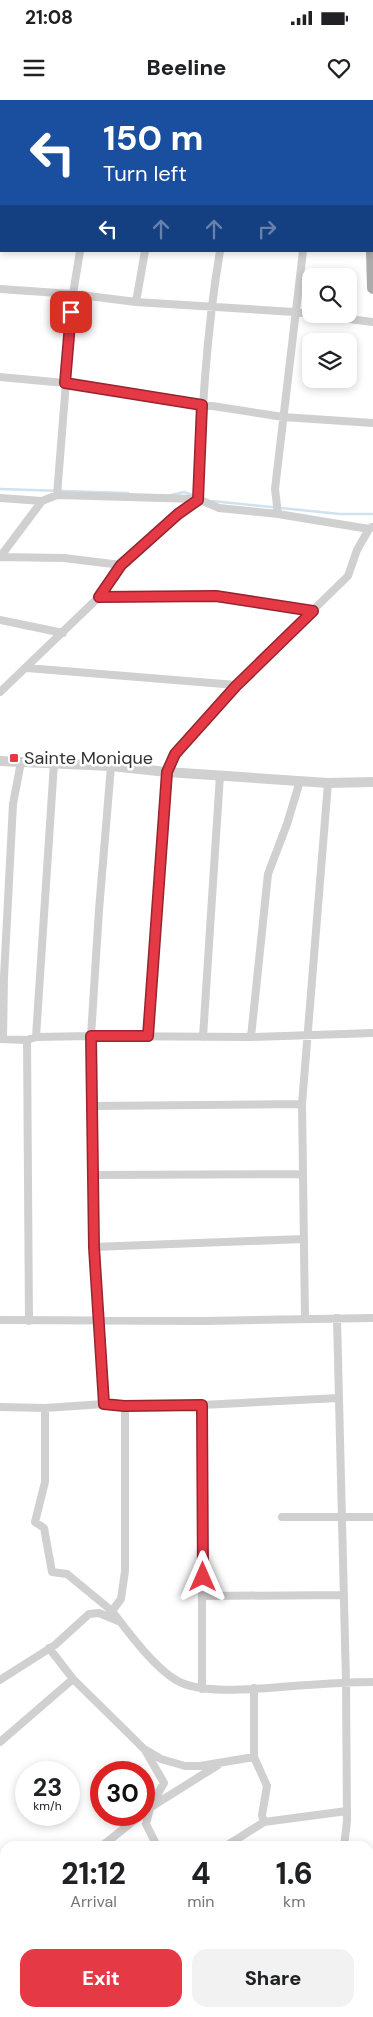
<!DOCTYPE html>
<html lang="en">
<head>
<meta charset="utf-8">
<style>
  body { margin:0; font-family:"DM Sans",sans-serif; background:#f2f2f2; color:#202124; height:100vh; display:flex; flex-direction:column; font-size:19px; white-space:nowrap }
  * { box-sizing:border-box; margin:0 }
  p { font-size:16px; color:#757577 }
  .icon { flex:none; width:28px; height:28px; fill:none; stroke:currentColor; stroke-width:2; stroke-linecap:round; stroke-linejoin:round }
  .map { position:relative; flex:1; overflow:hidden }
  .panel { position:absolute; left:0px; top:1741px; width:374px; height:176px; display:flex; flex-direction:column; background:#fff; border-radius:15px 15px 0 0; box-shadow:0 2px 8px #0003 }
  .panel>* { flex:none }
  .top-card { position:absolute; left:0px; top:0px; width:374px; height:152px; box-shadow:0 2px 8px #0003; background:#1a4fa0; color:#fff; overflow:hidden }
  .buttons { position:absolute; left:302px; top:168px; display:grid; gap:10px }
  .buttons a { display:grid; place-items:center; width:55px; height:55px; border-radius:10px; background:#fff; box-shadow:0 2px 8px #0003; font-size:25px }
  .speed { position:absolute; left:15px; top:1661px; display:flex; gap:10px; font-size:25px; font-weight:700; text-align:center }
  .speed>* { display:grid; place-content:center; width:65px; height:65px; border-radius:50%; background:#fff; box-shadow:0 2px 8px #0003; line-height:1 }
  .speed small { font-size:12px; font-weight:400 }
  .speed .limit { border:8px solid #d22; background:#fff; color:#111 }
  .pin { position:absolute; display:grid; place-items:center; width:42px; height:42px; color:#fff; margin:-21px; border-radius:10px; box-shadow:0 2px 8px #0006 }
  .me { position:absolute; width:55px; margin:-28px; rotate:0deg; stroke-linejoin:round; filter:drop-shadow(0 0 4px #0008) }
  .turn { display:flex; align-items:center; gap:18px; height:105px; padding:0 20px; font-size:22px }
  .turn .icon { width:65px; height:65px; stroke-width:2.5 }
  .turn b { display:block; font-size:35px; line-height:42px }
  .lanes { display:flex; align-items:center; height:48px; padding:0 20px; background:#0003; justify-content:center; gap:25px; direction:ltr }
  .lanes .off { opacity:.35 }
  .eta { display:flex; justify-content:space-evenly; align-items:center; height:85px; text-align:center }
  .eta b { font-size:30px; font-weight:800; line-height:35px }
  .action { display:flex; gap:10px; margin-top:auto; padding:10px 20px }
  .action a { flex:1; height:58px; border-radius:15px; background:#e63946; color:#fff; font-size:20px; font-weight:800; line-height:58px; text-align:center }
  .action a+a { background:#f2f2f2; color:#202124 }
  .status { display:flex; justify-content:space-between; align-items:center; height:35px; padding:0 25px; background:#fff; direction:ltr }
  .status svg { height:14px; fill:currentColor }
  header { display:flex; justify-content:space-between; align-items:center; height:65px; padding:0 20px; background:#fff; font-size:22px; font-weight:800 }
  .map>svg:first-child { display:block }
  .lines { fill:none; stroke-linecap:round; stroke-linejoin:round }
  .stream { stroke:#cfe2ee; stroke-width:2.5 }
  .minor { stroke:#d0d0d0; stroke-width:8 }
  .tertiary { stroke:#d0d0d0; stroke-width:10 }
  .primary { stroke:#ababab; stroke-width:12 }
  .route-casing { stroke:#96252e; stroke-width:12 }
  .route { stroke:#e63946; stroke-width:9 }
  .poi-dot { fill:#e63946; stroke:#fff; stroke-width:2 }
  .labels { text-anchor:middle; dominant-baseline:central; stroke-width:5; stroke-linejoin:round; paint-order:stroke }
  .poi-label { font-size:18px; fill:#333; stroke:#fff; text-anchor:start }
</style>
</head>
<body>
<div class="status"><b>21:08</b><svg viewBox="0 0 49 12"><path d="M0 12V9h3v3zM5 12V6h3v6zM10 12V3h3v9zM15 12V0h3v12zM26 1h20v11H26zM47 4h2v5h-2z"/></svg></div>
<header><svg class="icon" aria-label="menu" viewBox="0 0 24 24"><path d="M4 6h16M4 12h16M4 18h16"/></svg>Beeline<svg class="icon" aria-label="heart" viewBox="0 0 24 24"><path d="M12 20l-8-8c-3-5 5-10 8-4 3-6 11-1 8 4z"/></svg></header>
<div class="map">
<svg width="373" height="1917" viewBox="0 0 373 1917">
  <rect width="100%" height="100%" fill="#fff"/>
  <g class="lines">
    <path class="stream" d="M2 0V1
      M0 9 1 5
      M0 389 128 393
      M171 395 184 392 195 396
      M212 401 340 414H372"/>
    <path class="minor" d="M91 0V1
      M122 1V0
      M256 1 261 0
      M341 1 342 0
      M0 29 1 26
      M372 90H373
      M0 189 73 194 136 202 294 212 373 222
      M136 202 145 151
      M0 277 65 283 283 317 373 323
      M57 395 73 194 80 151
      M0 398 42 401
      M278 414 275 389 303 151
      M0 457 42 401 57 395 198 399 219 408 278 414 369 429 372 427
      M1 457 64 458 121 465
      M99 497 216 496 313 511
      M0 520 63 533
      M27 568 236 585
      M0 592 99 497 121 465 178 415 198 399C202 316 206 233 220 151
      M148 936 167 672 175 654 236 585 348 476 357 450 369 429
      M36 937 54 663
      M203 937 220 675
      M251 937 268 774 287 724 300 681
      M0 939 27 940 36 937 91 936 251 937 373 933
      M3 939 4 877 13 704 21 662
      M27 940 29 1221
      M92 1006 302 1004
      M93 1075 303 1074
      M94 1147 303 1139
      M305 1218 302 1004 328 683
      M337 1218 346 1582 347 1721 344 1746
      M0 1220 204 1221 373 1218
      M104 1304 94 1147 91 936 99 810 111 666
      M202 1305V1589
      M125 1306V1471L121 1499 112 1511C128 1532 154 1567 176 1580 202 1596 262 1588 293 1586 320 1584 346 1582 373 1582
      M0 1307 45 1308 104 1304 125 1306 202 1305 339 1298
      M45 1308V1382L35 1422 44 1428 52 1472 67 1474 112 1511
      M282 1417H373
      M203 1496 344 1495
      M49 1548 73 1579 132 1637 144 1649 161 1659 185 1666H200L254 1657
      M0 1580 55 1545 89 1514 99 1513 118 1521
      M254 1588V1657L267 1686 262 1715 264 1722
      M0 1642 73 1579
      M145 1650 164 1683 150 1708 146 1724 157 1746
      M151 1707 218 1665
      M102 1746 141 1715
      M226 1746 264 1722 347 1711
      M0 1760 5 1767
      M0 1833 5 1829
      M369 1881 373 1878
      M0 1893 5 1890
      M0 1911 3 1917
      M130 1917 136 1912
      M184 1917 192 1912
      M206 1917 212 1912"/>
    <path class="tertiary" d="M0 661 111 666 167 672 328 683 373 682"/>
    <path class="primary" d="M372 141 373 135
      M372 151 373 188
      M369 1815 373 1808
      M264 1917 269 1912
      M279 1917 284 1912"/>
  </g>
  <g class="lines">
    <defs>
      <path id="route" d="M71 212 65 283 202 305 198 400 178 414 121 465 99 497 216 496 313 511 236 586 175 654 167 672 148 936H91L94 1147 104 1304 124 1306 202 1305 203 1477"/>
    </defs>
    <use href="#route" class="route-casing"/>
    <use href="#route" class="route"/>
  </g>
  <rect class="poi-dot" x="9" y="653" width="10" height="10" rx="2.5"/>
  <g class="labels">
    <g class="poi-label">
      <text x="24" y="658">Sainte Monique</text>
    </g>
  </g>
</svg>
<div class="buttons">
<a><svg class="icon" aria-label="search" viewBox="0 0 24 24"><circle cx="10" cy="10" r="6"/><path d="M15 15l6 6"/></svg></a>
<a><svg class="icon" aria-label="layers" viewBox="0 0 24 24"><path d="M12 4l9 5-9 5-9-5zM3 14l9 5 9-5"/></svg></a>
</div>
<div class="speed"><div>23<small>km/h</small></div><div class="limit">30</div></div>
<div class="pin" style="left:71px;top:212px;background:#d93025"><svg class="icon" aria-label="arrive" viewBox="0 0 24 24"><path d="M6 21V4h12l-3 4 3 4H6"/></svg></div>
<svg class="me" style="left:203px;top:1477px" viewBox="-20 -20 40 40"><path d="M0-17L14 15 0 8-14 15z" fill="#e63946" stroke="#fff" stroke-width="4"/></svg>
<div class="top-card">
<div class="turn"><svg class="icon" aria-label="left" viewBox="0 0 24 24"><path d="M17 20v-9H6M10 6l-5 5 5 5"/></svg><div><b>150 m</b>Turn left</div></div>
<div class="lanes"><svg class="icon" aria-label="left" viewBox="0 0 24 24"><path d="M17 20v-9H6M10 6l-5 5 5 5"/></svg><svg class="icon off" aria-label="ahead" viewBox="0 0 24 24"><path d="M12 20V5M6 11l6-6 6 6"/></svg><svg class="icon off" aria-label="ahead" viewBox="0 0 24 24"><path d="M12 20V5M6 11l6-6 6 6"/></svg><svg class="icon off" aria-label="right" viewBox="0 0 24 24"><path d="M7 20v-9h11M14 6l5 5-5 5"/></svg></div>
</div>
<section class="panel">
<div class="eta">
<div><b>21:12</b><p>Arrival</p></div>
<div><b>4</b><p>min</p></div>
<div><b>1.6</b><p>km</p></div>
</div>
<div class="action"><a>Exit</a><a>Share</a></div>
</section>
</div>
</body>
</html>
